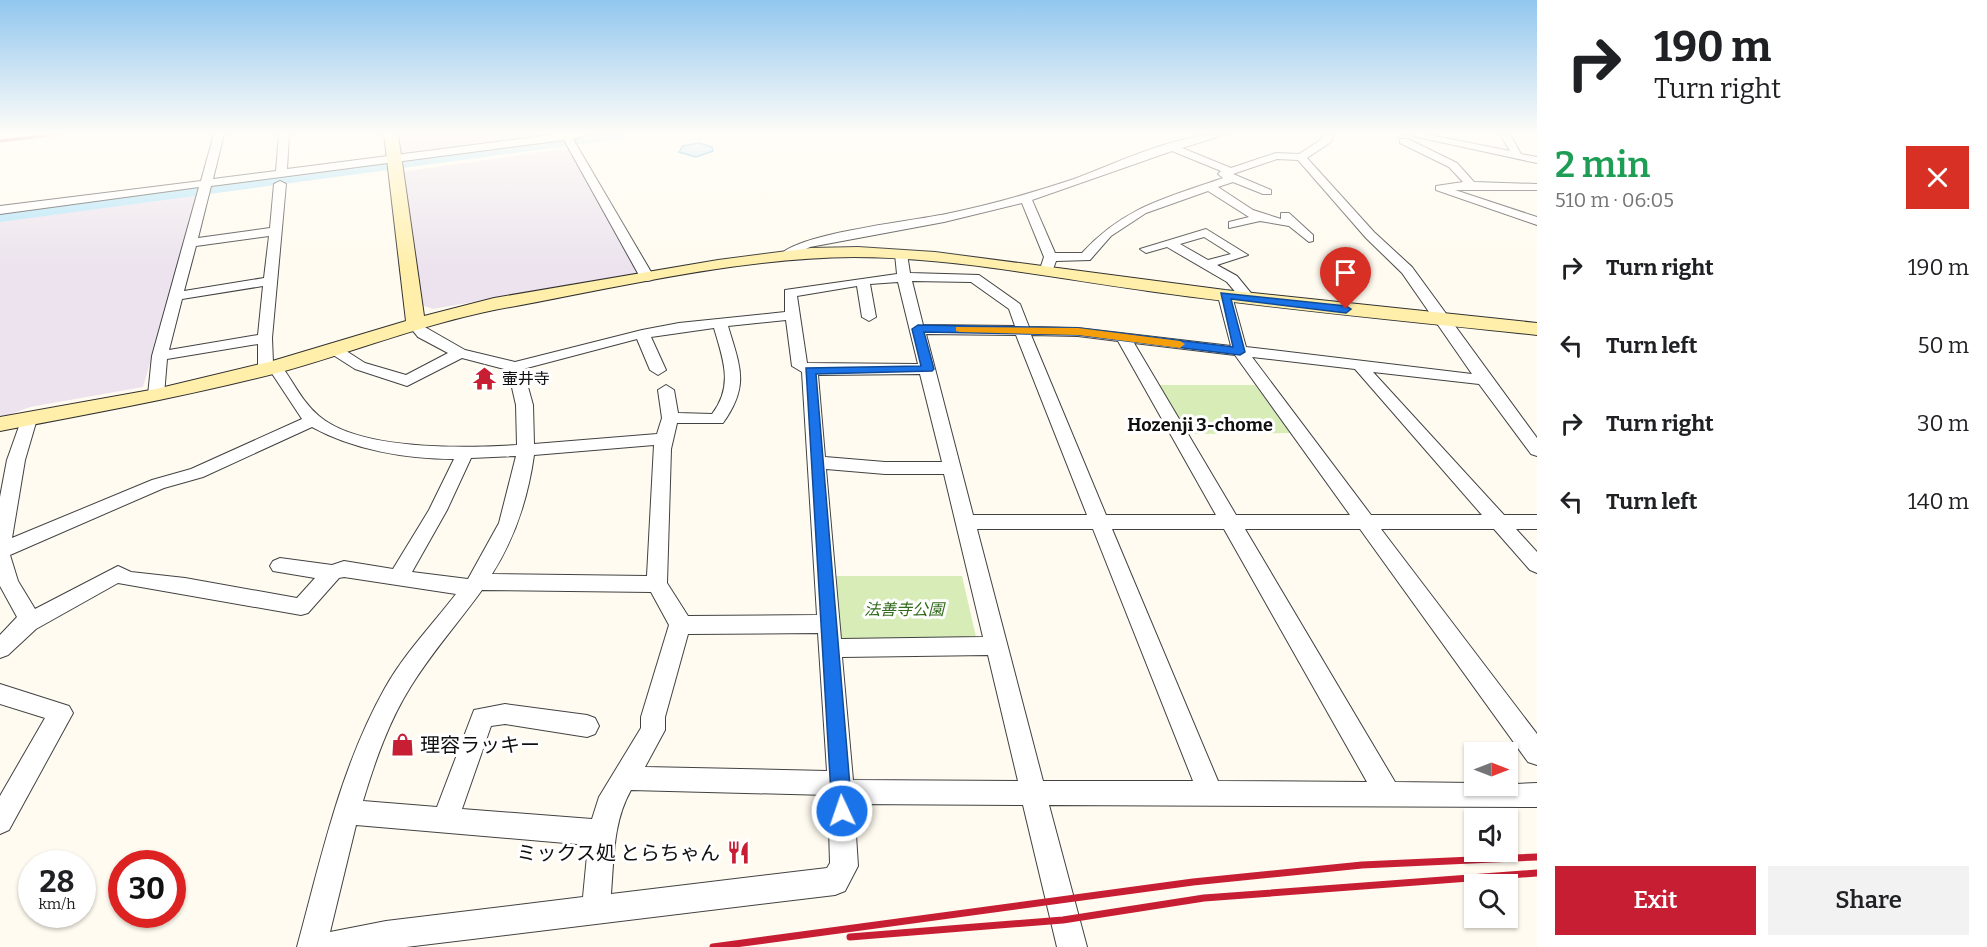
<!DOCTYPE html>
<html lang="en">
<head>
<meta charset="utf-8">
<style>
  body { margin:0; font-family:Bitter,"Noto Sans JP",serif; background:#f2f2f2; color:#202124; height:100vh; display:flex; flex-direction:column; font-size:22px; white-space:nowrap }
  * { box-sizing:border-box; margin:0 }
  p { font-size:20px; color:#757577 }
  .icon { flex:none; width:33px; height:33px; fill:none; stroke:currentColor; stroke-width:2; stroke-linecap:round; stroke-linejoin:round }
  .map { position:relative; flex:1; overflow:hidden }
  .panel { display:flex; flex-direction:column; background:#fff; width:450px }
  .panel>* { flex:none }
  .hud { background:#fff; color:#202124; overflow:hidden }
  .needle { width:39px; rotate:90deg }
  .controls { position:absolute; left:1464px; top:742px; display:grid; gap:12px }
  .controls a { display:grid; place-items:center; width:54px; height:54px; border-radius:0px; background:#fff; box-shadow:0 2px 4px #0004; font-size:30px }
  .speed { position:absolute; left:18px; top:850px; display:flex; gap:12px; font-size:30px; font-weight:700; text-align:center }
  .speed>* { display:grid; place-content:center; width:78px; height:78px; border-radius:50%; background:#fff; box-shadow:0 2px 4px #0004; line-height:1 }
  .speed small { font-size:15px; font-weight:400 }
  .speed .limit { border:9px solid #d22; background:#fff; color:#111 }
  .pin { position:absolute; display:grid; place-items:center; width:51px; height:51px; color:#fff; margin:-62px -26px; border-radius:50% 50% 50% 0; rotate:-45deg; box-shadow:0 0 6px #0007 }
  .pin .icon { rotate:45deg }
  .me { position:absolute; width:66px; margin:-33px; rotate:357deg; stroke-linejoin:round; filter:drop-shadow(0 0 4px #0008) }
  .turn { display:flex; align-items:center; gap:21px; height:126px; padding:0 18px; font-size:27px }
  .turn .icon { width:78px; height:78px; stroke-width:2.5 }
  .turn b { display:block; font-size:42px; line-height:51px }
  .round { display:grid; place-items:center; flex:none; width:63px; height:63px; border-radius:0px; background:#f2f2f2 }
  .summary { display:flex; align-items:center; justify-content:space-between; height:102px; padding:0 18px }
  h1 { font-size:36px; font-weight:600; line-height:45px; color:#1e9e55 }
  .action { display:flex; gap:12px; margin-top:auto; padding:12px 18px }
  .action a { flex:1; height:69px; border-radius:0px; background:#c71e34; color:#fff; font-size:24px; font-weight:600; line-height:69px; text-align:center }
  .action a+a { background:#f2f2f2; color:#202124 }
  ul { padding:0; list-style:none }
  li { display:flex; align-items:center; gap:18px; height:78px; padding:0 18px }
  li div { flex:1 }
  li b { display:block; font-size:22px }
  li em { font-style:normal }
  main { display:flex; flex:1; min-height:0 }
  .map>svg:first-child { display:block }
  .industrial { fill:#ece3ee }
  .green { fill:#d7ecb7 }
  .water { fill:#b2e4f9; stroke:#35a2d5; stroke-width:1.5 }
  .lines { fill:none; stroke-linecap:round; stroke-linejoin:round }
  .river { fill:#b2e4f9; fill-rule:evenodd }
  .street-casing { stroke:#424242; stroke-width:2 }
  .secondary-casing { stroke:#313131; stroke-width:2 }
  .street { fill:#fff; fill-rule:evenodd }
  .secondary { fill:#ffefab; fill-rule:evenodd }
  .rail-far1 { stroke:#c71e34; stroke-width:3 }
  .rail { stroke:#c71e34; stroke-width:7 }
  .route { fill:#1a73e8; stroke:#114b97; stroke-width:1.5 }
  .slow { fill:#f59e0b }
  .labels { text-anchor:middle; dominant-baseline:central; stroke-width:6; stroke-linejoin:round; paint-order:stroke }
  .poi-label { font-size:16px; fill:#0f0f0f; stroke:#fff; text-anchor:start }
  .park-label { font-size:16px; font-style:italic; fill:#326b1b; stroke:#fff }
  .neighbourhood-label { font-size:18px; font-weight:bold; fill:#0f0f0f; stroke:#fff }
  .near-poi-label { font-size:20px; fill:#0f0f0f; stroke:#fff; text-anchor:start }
</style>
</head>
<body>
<main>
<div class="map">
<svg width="1537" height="947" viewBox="0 0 1537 947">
  <rect width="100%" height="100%" fill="#fffbf0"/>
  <path class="industrial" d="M395 134H576L411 155 399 152Z
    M565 149 571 150 640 273 433 309 421 305 401 172Z
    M199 195 143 387 30 407 0 418V221Z"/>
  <path class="green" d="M1159 385H1255L1291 433 1188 434Z
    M835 576H962L977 641H841Z"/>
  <path class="water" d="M699 143 712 147 713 151 696 157 679 152 683 146Z"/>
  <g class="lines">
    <path class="river" d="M573 134H628L619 139 0 222V208Z"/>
    <defs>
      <path id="street" d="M214 134H224L213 179 276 171 279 134H289L287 169 558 134H590L573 139 654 277 652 280 647 281 640 277 564 140 211 186 198 238 270 228 274 184 280 181 286 184 272 338 273 363 280 364C293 381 302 402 319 416 360 451 466 448 517 445L516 405 508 370 462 358 407 386 355 369 330 353 327 350 330 347H340L365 363 406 375 448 353 418 337 409 326 416 322 465 350 515 362 642 330 679 323 785 312V290L897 274 895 254 901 250 907 254 910 273 979 275 1020 304 1029 327 1078 328 1231 346 1218 296 1225 292 1232 296 1246 347 1472 374 1402 273 1366 238 1298 160 1277 159 1233 174 1271 190V194H1263L1233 182 1218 187 1253 210 1281 219V213H1289L1313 235V241L1309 242 1289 226 1260 221 1229 228V222L1249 217 1208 191 1146 213 1111 236 1090 260 1056 261 1052 272 1047 273 1040 269 1044 257 1022 203 944 222 810 247 786 259 780 255C800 233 912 221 946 214 990 205 1032 193 1074 179 1122 161 1175 134 1227 134L1182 148 1231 168 1276 153 1299 154 1322 139 1323 134H1333L1331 142 1307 158 1374 232 1412 267 1537 438V456L1531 454 1479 384 1373 372 1504 515H1537V529H1516L1537 552V573L1530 570 1494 529H1381L1537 734V765L1528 762 1360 529H1245L1395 782 1474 783V786L1537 783V807L1049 805 1087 947H1057L1023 805 854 804 858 866 845 891 835 895 406 947H297C321 859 340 768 385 688 404 654 432 625 456 594L344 577 339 578 308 613 301 615 118 583 36 629 8 655 0 658V635L17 617 0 586V497L7 460 23 415 29 414 37 419 25 460 12 538 152 480 191 469 302 419 271 372H261L258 369V344L167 359 164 395 156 400 148 395 152 356 199 187 0 214V206L201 181ZM1172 151 1221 171 1218 174 1223 178C1166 198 1124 207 1082 253H1055L1032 200ZM269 236 264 278 184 291 196 246ZM912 281 971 282 1009 309 1015 326 923 325ZM898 282 918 364 807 363 797 296 857 286 862 317 869 321 876 317 870 284ZM263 286 258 335 169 350 182 299ZM786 320 792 366 802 372 817 615 688 616 667 583 671 449 677 423H723C750 385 740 367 728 326ZM714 328C723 359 734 386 712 414L678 413 674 390 666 385 658 390 662 418 657 434 534 444 533 405 523 369 637 339 650 370 658 375 666 370 651 337ZM926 334 1016 335 1087 515H973ZM1031 335 1078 336 1118 341 1216 515H1106ZM1134 343 1235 355 1350 515H1236ZM1252 357 1355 369 1482 515H1371ZM920 374 942 462H885L825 457 818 375ZM312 427C354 450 406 459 454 459L429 510 393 569 344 561 332 565 280 558 273 561 270 566 273 571 315 578 297 598 185 578 131 572 118 566 35 609 18 581 10 555 164 488 203 477ZM654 445 647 576 492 574C515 538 528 498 534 455ZM516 456 499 523 468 579 412 572 447 510 471 458ZM826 469 885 474H944L983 637 841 639ZM977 529H1093L1193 781H1043ZM1112 529H1224L1367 782 1218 781ZM482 590 651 592 669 625 641 717V728L599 797 592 819 462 809 491 726 505 724 587 737 595 734 599 726 595 718 587 715 505 704 474 710 437 807 363 801C375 761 389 721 411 686 432 652 459 622 482 590ZM818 633 827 771 645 767 665 730V717L688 634ZM988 655 1018 781 853 780 842 657ZM631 790 828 795 830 863 827 868 611 894C614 857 613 822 631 790ZM356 825 588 845 583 897 386 921 330 932Z
        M1403 134H1425L1510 151 1500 134H1510L1521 154 1537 157V163Z
        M1400 139H1408L1457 163 1474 182 1537 184V190H1455L1537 217V225L1436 190V186L1463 182 1449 167 1400 143Z
        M1206 229 1248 255 1217 265 1237 276 1255 298 1253 301H1243L1227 282 1167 247 1146 253 1140 249ZM1204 237 1231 254 1208 260 1180 244Z
        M0 684 69 706 73 713 9 830 0 834V796L45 718 0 704Z"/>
      <path id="secondary" d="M384 134H398L424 316 494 298 718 260 811 248 858 247 935 252 1225 290 1537 323V335C1407 321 1278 309 1148 291 1055 278 948 257 854 257 735 258 611 289 494 310 421 325 353 352 281 372 188 396 94 413 0 431V417L156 389 269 362 406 321Z"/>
    </defs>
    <use href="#street" class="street-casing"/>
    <use href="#secondary" class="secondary-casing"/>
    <use href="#street" class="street"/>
    <use href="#secondary" class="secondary"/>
    <path class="rail-far1" d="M0 141 59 134"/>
    <path class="rail" d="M850 937 1063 920 1204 898 1537 873
      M713 947 1193 882 1362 865 1537 857"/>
  </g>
  <linearGradient id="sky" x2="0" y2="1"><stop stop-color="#92c7ef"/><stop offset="0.5" stop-color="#fffdf8"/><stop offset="1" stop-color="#fffdf8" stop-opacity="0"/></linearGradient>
  <rect width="1537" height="267" fill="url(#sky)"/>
  <path class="route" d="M1221 293 1346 306 1351 309 1346 313 1231 299 1245 352 1240 355 1078 335 924 332 934 369 932 371 816 374 852 811 849 817 842 820 835 817 832 811 806 368 921 366 912 329 918 325 1078 328 1233 347Z"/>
  <path class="slow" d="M956 327 1078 328 1180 341 1185 344 1180 348 1078 335 960 332 956 331Z"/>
  <defs>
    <symbol id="temple-bare" viewBox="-9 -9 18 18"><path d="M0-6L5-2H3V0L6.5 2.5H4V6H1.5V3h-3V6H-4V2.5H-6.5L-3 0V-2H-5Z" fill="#c71e34" stroke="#fff" stroke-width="2.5" paint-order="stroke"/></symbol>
    <symbol id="shop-bare" viewBox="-9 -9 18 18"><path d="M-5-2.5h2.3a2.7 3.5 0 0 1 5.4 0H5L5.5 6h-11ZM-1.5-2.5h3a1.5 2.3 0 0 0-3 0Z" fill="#c71e34" stroke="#fff" stroke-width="2.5" paint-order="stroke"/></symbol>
    <symbol id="restaurant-bare" viewBox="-9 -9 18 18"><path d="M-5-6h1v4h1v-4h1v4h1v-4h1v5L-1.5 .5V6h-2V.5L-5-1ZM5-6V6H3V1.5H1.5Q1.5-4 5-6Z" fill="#c71e34" stroke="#fff" stroke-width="2.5" paint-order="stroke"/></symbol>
  </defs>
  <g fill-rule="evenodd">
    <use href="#temple-bare" x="468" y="362" width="33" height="33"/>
    <use href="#shop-bare" x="386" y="728" width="33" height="33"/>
    <use href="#restaurant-bare" x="722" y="836" width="33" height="33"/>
  </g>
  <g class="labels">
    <g class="poi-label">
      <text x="502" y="378">壷井寺</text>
    </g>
    <g class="park-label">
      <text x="904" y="609">法善寺公園</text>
    </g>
    <g class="neighbourhood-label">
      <text x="1200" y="425">Hozenji 3-chome</text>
    </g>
    <g class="near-poi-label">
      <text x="420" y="745">理容ラッキー</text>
      <text x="720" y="853" text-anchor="end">ミックス処 とらちゃん</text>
    </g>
  </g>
</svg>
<div class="controls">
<a><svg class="needle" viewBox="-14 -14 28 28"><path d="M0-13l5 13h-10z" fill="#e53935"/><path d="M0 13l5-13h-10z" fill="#757577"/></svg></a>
<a><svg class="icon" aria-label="sound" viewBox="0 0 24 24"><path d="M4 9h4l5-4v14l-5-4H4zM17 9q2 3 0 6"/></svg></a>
<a><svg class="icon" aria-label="search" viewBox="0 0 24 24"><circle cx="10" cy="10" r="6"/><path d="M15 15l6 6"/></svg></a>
</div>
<div class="speed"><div>28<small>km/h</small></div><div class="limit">30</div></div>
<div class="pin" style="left:1346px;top:309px;background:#d93025"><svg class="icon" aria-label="arrive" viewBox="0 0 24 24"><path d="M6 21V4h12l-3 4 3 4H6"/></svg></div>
<svg class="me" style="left:842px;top:811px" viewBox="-20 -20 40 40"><circle r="17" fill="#1a73e8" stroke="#fff" stroke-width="3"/><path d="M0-11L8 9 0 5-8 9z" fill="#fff"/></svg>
</div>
<section class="panel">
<div class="hud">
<div class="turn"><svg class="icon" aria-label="right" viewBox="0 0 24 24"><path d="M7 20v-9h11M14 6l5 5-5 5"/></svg><div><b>190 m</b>Turn right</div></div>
</div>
<div class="summary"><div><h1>2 min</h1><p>510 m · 06:05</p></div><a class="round" style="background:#d93025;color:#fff"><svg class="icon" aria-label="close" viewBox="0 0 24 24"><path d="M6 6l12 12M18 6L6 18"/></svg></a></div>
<ul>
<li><svg class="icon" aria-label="right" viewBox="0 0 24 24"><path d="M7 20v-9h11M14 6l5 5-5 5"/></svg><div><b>Turn right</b></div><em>190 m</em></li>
<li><svg class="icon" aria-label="left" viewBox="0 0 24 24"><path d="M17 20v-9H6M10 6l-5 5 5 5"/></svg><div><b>Turn left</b></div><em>50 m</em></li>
<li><svg class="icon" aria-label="right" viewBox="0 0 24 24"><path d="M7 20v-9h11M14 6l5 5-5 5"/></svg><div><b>Turn right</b></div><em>30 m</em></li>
<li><svg class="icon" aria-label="left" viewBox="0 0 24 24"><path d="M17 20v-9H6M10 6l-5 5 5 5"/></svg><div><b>Turn left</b></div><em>140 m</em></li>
</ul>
<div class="action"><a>Exit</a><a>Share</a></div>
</section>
</main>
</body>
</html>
